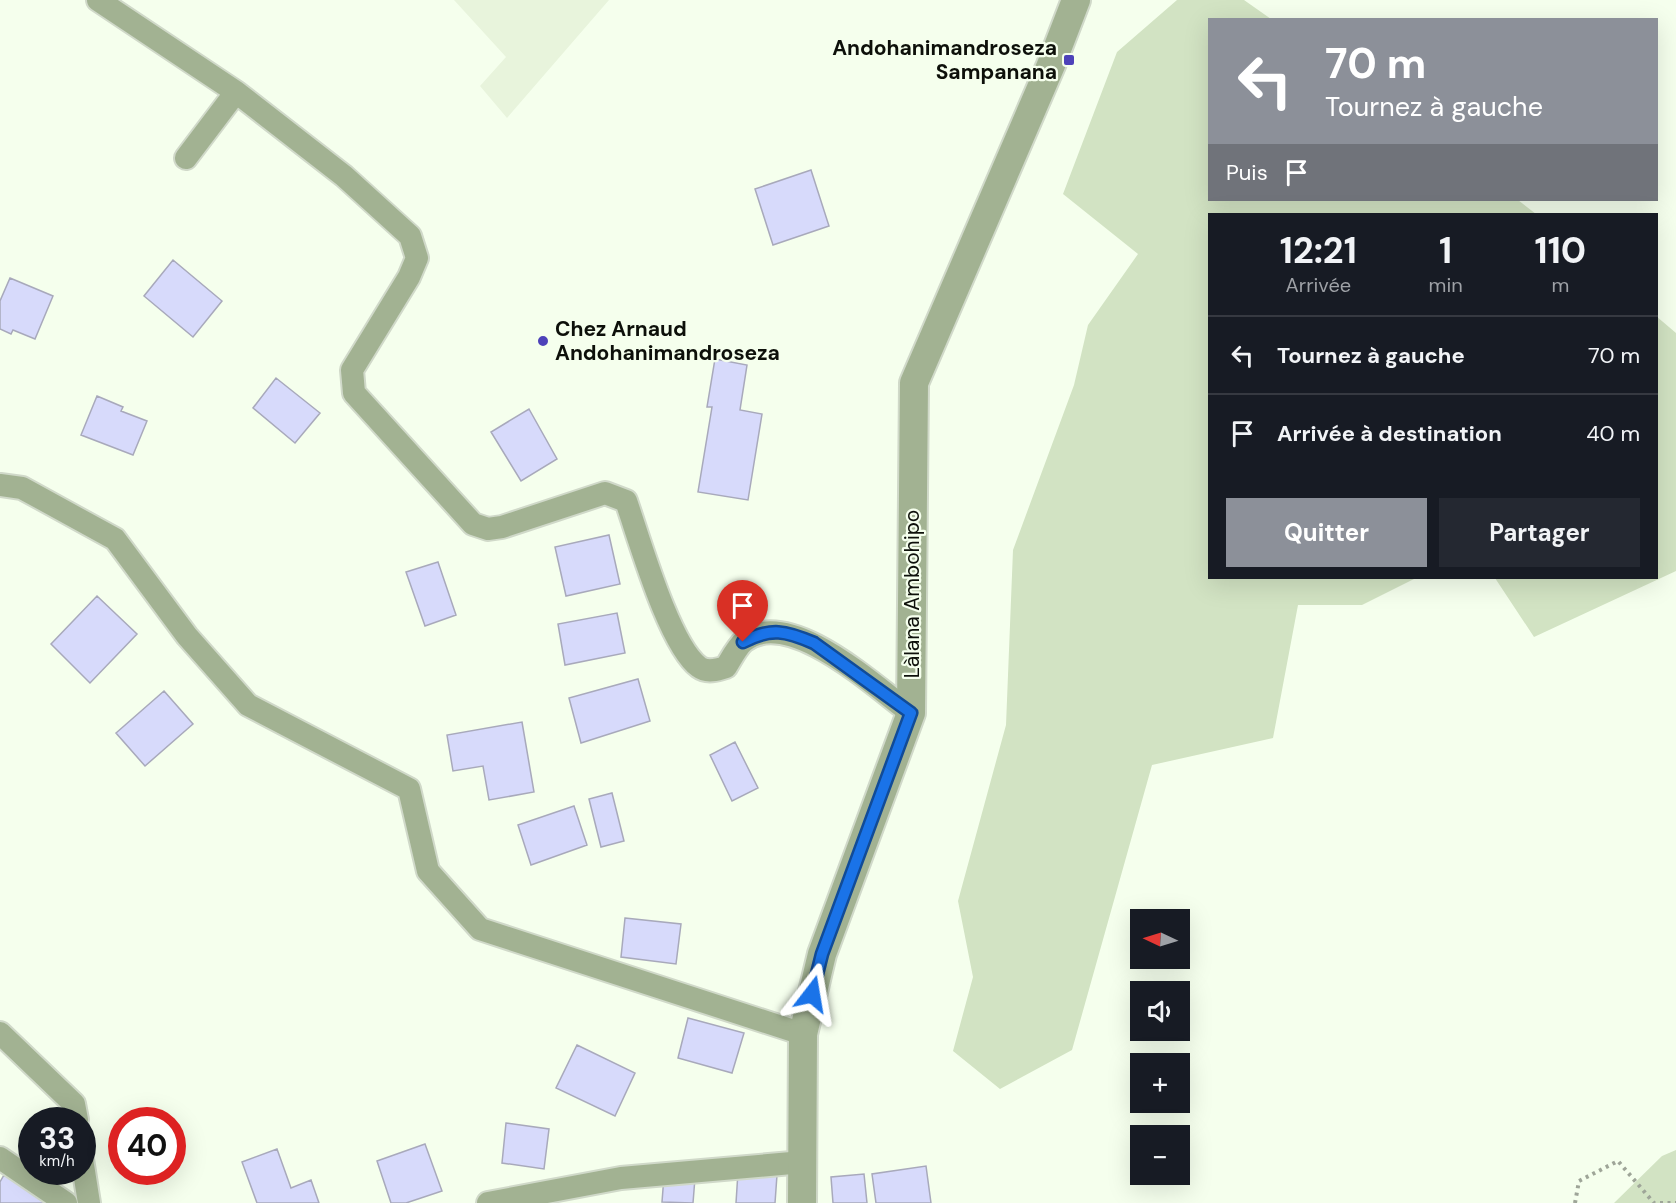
<!DOCTYPE html>
<html lang="fr">
<head>
<meta charset="utf-8">
<style>
  body { margin:0; font-family:"DM Sans",sans-serif; background:#242831; color:#f1f3f6; height:100vh; display:flex; flex-direction:column; font-size:22px; white-space:nowrap }
  * { box-sizing:border-box; margin:0 }
  p { font-size:20px; color:#9ea1a6 }
  .icon { flex:none; width:33px; height:33px; fill:none; stroke:currentColor; stroke-width:2; stroke-linecap:round; stroke-linejoin:round }
  .map { position:relative; flex:1; overflow:hidden }
  .drawer { position:absolute; left:1208px; top:213px; width:450px; height:366px; display:flex; flex-direction:column; background:#171b24; border-radius:0px; box-shadow:0 6px 24px #0002 }
  .drawer>* { flex:none }
  .hud { position:absolute; left:1208px; top:18px; width:450px; height:183px; border-radius:0px; box-shadow:0 6px 24px #0002; background:#8c9099; color:#fff; overflow:hidden }
  .needle { width:39px; rotate:274deg }
  .tools { position:absolute; left:1130px; top:909px; display:grid; gap:12px }
  .tools a { display:grid; place-items:center; width:60px; height:60px; border-radius:0px; background:#171b24; box-shadow:0 6px 24px #0002; font-size:30px }
  .speed { position:absolute; left:18px; top:1107px; display:flex; gap:12px; font-size:30px; font-weight:700; text-align:center }
  .speed>* { display:grid; place-content:center; width:78px; height:78px; border-radius:50%; background:#171b24; box-shadow:0 6px 24px #0002; line-height:1 }
  .speed small { font-size:15px; font-weight:400 }
  .speed .limit { border:9px solid #d22; background:#fff; color:#111 }
  .pin { position:absolute; display:grid; place-items:center; width:51px; height:51px; color:#fff; margin:-62px -26px; border-radius:50% 50% 50% 0; rotate:-45deg; box-shadow:0 0 6px #0007 }
  .pin .icon { rotate:45deg }
  .me { position:absolute; width:66px; margin:-33px; rotate:14deg; stroke-linejoin:round; filter:drop-shadow(0 0 4px #0008) }
  .turn { display:flex; align-items:center; gap:21px; height:126px; padding:0 18px; font-size:27px }
  .turn .icon { width:78px; height:78px; stroke-width:2.5 }
  .turn b { display:block; font-size:42px; line-height:51px }
  .then { display:flex; align-items:center; height:57px; padding:0 18px; background:#0003; gap:12px; font-size:22px }
  .eta { display:flex; justify-content:space-evenly; align-items:center; height:102px; text-align:center }
  .eta b { font-size:36px; font-weight:700; line-height:42px }
  .primary-button { display:flex; gap:12px; margin-top:auto; padding:12px 18px }
  .primary-button a { flex:1; height:69px; border-radius:0px; background:#8c9099; color:#fff; font-size:24px; font-weight:700; line-height:69px; text-align:center }
  .primary-button a+a { background:#242831; color:#f1f3f6 }
  ul { padding:0; list-style:none }
  li { display:flex; align-items:center; gap:18px; height:78px; padding:0 18px; border-top:2px solid #363941 }
  li div { flex:1 }
  li b { display:block; font-size:22px }
  li em { font-style:normal }
  .map>svg:first-child { display:block }
  .built { fill:#e8f4dc }
  .green { fill:#d2e3c3 }
  .building { fill:#d7dafb; stroke:#a8a9bb; stroke-width:1.5 }
  .lines { fill:none; stroke-linecap:round; stroke-linejoin:round }
  .minor-casing { stroke:#d0d9c9; stroke-width:26 }
  .tertiary-casing { stroke:#d0d9c9; stroke-width:32 }
  .path { stroke:#9ea598; stroke-width:4; stroke-dasharray:3 4.5; stroke-linecap:butt }
  .minor { stroke:#a2b292; stroke-width:22 }
  .tertiary { stroke:#a2b292; stroke-width:28 }
  .route-casing { stroke:#114b97; stroke-width:15 }
  .route { stroke:#1a73e8; stroke-width:10 }
  .poi-dot { fill:#4d42b9; stroke:#f5ffed; stroke-width:2 }
  .labels { text-anchor:middle; dominant-baseline:central; stroke-width:4.5; stroke-linejoin:round; paint-order:stroke }
  .poi-label { font-size:21px; font-weight:bold; fill:#0d100a; stroke:#f5ffed; text-anchor:end }
  .street-label { font-size:21px; fill:#0d100a; stroke:#f5ffed }
</style>
</head>
<body>
<div class="map">
<svg width="1676" height="1203" viewBox="0 0 1676 1203">
  <rect width="100%" height="100%" fill="#f5ffed"/>
  <path class="built" d="M454 0H609L507 118 480 86 506 57Z"/>
  <path class="green" d="M1177 0H1244L1271 19 1209 20V200H1518L1536 214H1209V578H1416L1362 605H1298L1273 738 1152 765 1072 1050 1000 1089 953 1051 973 977 958 901 1006 725 1013 550 1074 385 1088 325 1138 254 1063 194 1117 52Z
    M1656 316 1676 333V571L1534 637 1495 578H1656Z
    M1676 1150V1203H1614L1662 1156Z"/>
  <path class="building" d="M811 170 829 226 773 245 755 189Z
    M173 260 222 301 193 337 144 296Z
    M10 278 53 296 35 339 13 330 11 334 0 329V301Z
    M715 359 747 365 740 410 762 414 748 500 698 492 712 407H707Z
    M276 378 320 413 295 443 253 408Z
    M97 396 123 407 121 411 147 421 133 455 81 435Z
    M529 409 557 459 521 481 491 432Z
    M609 535 620 584 566 596 555 547Z
    M438 562 456 615 425 626 406 572Z
    M97 596 137 634 90 683 51 644Z
    M617 613 625 653 565 665 558 624Z
    M638 679 650 721 581 743 569 698Z
    M164 691 193 724 145 766 116 733Z
    M522 722 534 792 489 800 483 766 453 771 447 735Z
    M735 742 758 788 732 801 710 755Z
    M612 793 624 841 601 847 589 799Z
    M574 806 587 845 531 865 518 825Z
    M625 918 681 924 676 964 621 957Z
    M688 1018 744 1033 732 1073 678 1058Z
    M577 1045 635 1073 615 1116 556 1088Z
    M506 1123 549 1129 544 1169 502 1163Z
    M425 1144 442 1191 406 1203H391L377 1161Z
    M277 1149 291 1188 311 1180 319 1203H257L242 1162Z
    M926 1166 931 1203H876L872 1174Z
    M738 1172 777 1175 775 1203H736Z
    M864 1174 867 1203H833L831 1177Z
    M4 1175 57 1203H0V1182Z
    M664 1176 695 1178 693 1203 662 1202Z"/>
  <g class="lines">
    <defs>
      <path id="minor" d="M98 0 236 92 344 176 410 236 417 258 409 277 352 370 354 393 473 524 488 529 502 527 605 493 626 501C639 538 669 645 699 667 707 673 717 670 726 667 731 659 737 647 744 641 789 606 874 686 911 713
        M186 158 236 92
        M0 485 22 488 115 539 187 636 248 705 409 789 428 871 480 929 803 1034
        M0 1033 74 1104 77 1120
        M0 1158 66 1203
        M82 1159 89 1203
        M488 1203 621 1178 803 1162"/>
      <path id="tertiary" d="M802 1203 803 1034 822 954 911 713 914 383 1051 65 1076 0"/>
    </defs>
    <use href="#minor" class="minor-casing"/>
    <use href="#tertiary" class="tertiary-casing"/>
    <path class="path" d="M1575 1203 1579 1181 1618 1161 1654 1203H1676"/>
    <use href="#minor" class="minor"/>
    <use href="#tertiary" class="tertiary"/>
  </g>
  <g class="lines">
    <defs>
      <path id="route" d="M743 642C771 627 786 631 814 643L911 713 822 954 812 994"/>
    </defs>
    <use href="#route" class="route-casing"/>
    <use href="#route" class="route"/>
  </g>
  <g class="poi-dot">
    <rect x="1063" y="54" width="12" height="12" rx="3"/>
    <circle cx="543" cy="341" r="6"/>
  </g>
  <g class="labels">
    <g class="poi-label">
      <text x="1057" y="48">Andohanimandroseza<tspan x="1057" dy="24">Sampanana</tspan></text>
      <text x="555" y="329" text-anchor="start">Chez Arnaud<tspan x="555" dy="24">Andohanimandroseza</tspan></text>
    </g>
    <g class="street-label">
      <text transform="translate(912 594) rotate(-90)">Làlana Ambohipo</text>
    </g>
  </g>
</svg>
<div class="tools">
<a><svg class="needle" viewBox="-14 -14 28 28"><path d="M0-13l5 13h-10z" fill="#e53935"/><path d="M0 13l5-13h-10z" fill="#9ea1a6"/></svg></a>
<a><svg class="icon" aria-label="sound" viewBox="0 0 24 24"><path d="M4 9h4l5-4v14l-5-4H4zM17 9q2 3 0 6"/></svg></a>
<a>+</a>
<a>−</a>
</div>
<div class="speed"><div>33<small>km/h</small></div><div class="limit">40</div></div>
<div class="pin" style="left:743px;top:642px;background:#d93025"><svg class="icon" aria-label="arrive" viewBox="0 0 24 24"><path d="M6 21V4h12l-3 4 3 4H6"/></svg></div>
<svg class="me" style="left:812px;top:994px" viewBox="-20 -20 40 40"><path d="M0-17L14 15 0 8-14 15z" fill="#1a73e8" stroke="#fff" stroke-width="4"/></svg>
<div class="hud">
<div class="turn"><svg class="icon" aria-label="left" viewBox="0 0 24 24"><path d="M17 20v-9H6M10 6l-5 5 5 5"/></svg><div><b>70 m</b>Tournez à gauche</div></div>
<div class="then">Puis<svg class="icon" aria-label="arrive" viewBox="0 0 24 24"><path d="M6 21V4h12l-3 4 3 4H6"/></svg></div>
</div>
<section class="drawer">
<div class="eta">
<div><b>12:21</b><p>Arrivée</p></div>
<div><b>1</b><p>min</p></div>
<div><b>110</b><p>m</p></div>
</div>
<ul>
<li><svg class="icon" aria-label="left" viewBox="0 0 24 24"><path d="M17 20v-9H6M10 6l-5 5 5 5"/></svg><div><b>Tournez à gauche</b></div><em>70 m</em></li>
<li><svg class="icon" aria-label="arrive" viewBox="0 0 24 24"><path d="M6 21V4h12l-3 4 3 4H6"/></svg><div><b>Arrivée à destination</b></div><em>40 m</em></li>
</ul>
<div class="primary-button"><a>Quitter</a><a>Partager</a></div>
</section>
</div>
</body>
</html>
